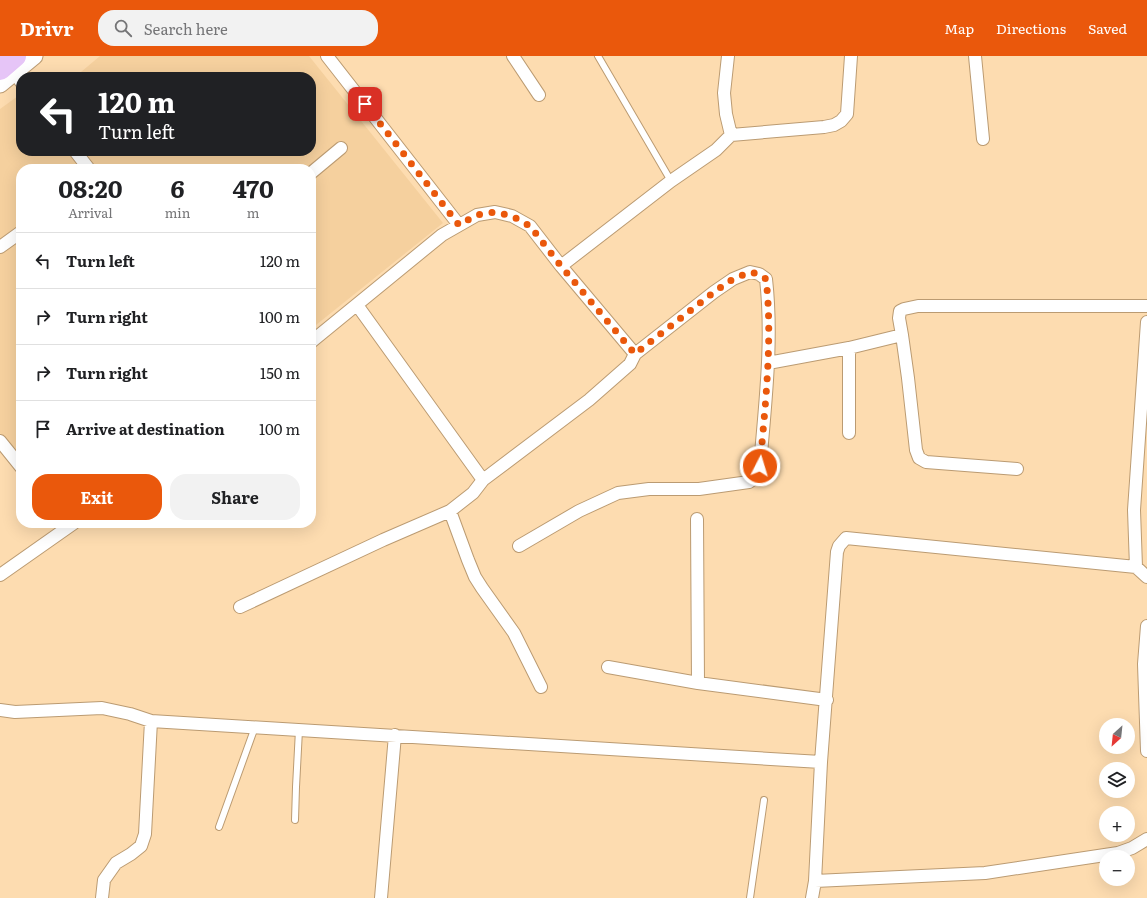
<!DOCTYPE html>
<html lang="en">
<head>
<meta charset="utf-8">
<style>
  body { margin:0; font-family:Literata,serif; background:#f2f2f2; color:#202124; height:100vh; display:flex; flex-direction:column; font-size:15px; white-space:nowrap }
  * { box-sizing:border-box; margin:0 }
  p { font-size:13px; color:#757577 }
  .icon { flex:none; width:22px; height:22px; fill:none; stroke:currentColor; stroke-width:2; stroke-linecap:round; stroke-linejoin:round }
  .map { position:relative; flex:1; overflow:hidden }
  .panel { position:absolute; left:16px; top:108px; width:300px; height:364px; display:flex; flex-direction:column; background:#fff; border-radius:16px; box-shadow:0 4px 16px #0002 }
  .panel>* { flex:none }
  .banner { position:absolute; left:16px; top:16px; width:300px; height:84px; border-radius:16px; box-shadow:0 4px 16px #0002; background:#202124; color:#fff; overflow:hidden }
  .needle { width:26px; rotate:207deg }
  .buttons { position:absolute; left:1099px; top:662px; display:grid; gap:8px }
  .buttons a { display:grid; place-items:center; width:36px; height:36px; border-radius:50%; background:#fff; box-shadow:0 4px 16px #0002; font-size:20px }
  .pin { position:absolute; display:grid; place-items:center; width:34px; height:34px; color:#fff; margin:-17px; border-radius:8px; box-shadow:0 2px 6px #0006 }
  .me { position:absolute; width:44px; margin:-22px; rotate:5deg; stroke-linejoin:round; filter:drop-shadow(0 0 3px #0008) }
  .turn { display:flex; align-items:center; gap:14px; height:84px; padding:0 16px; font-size:18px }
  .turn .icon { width:52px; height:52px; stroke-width:2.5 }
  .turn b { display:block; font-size:28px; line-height:34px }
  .eta { display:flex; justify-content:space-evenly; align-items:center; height:68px; text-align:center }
  .eta b { font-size:24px; font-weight:700; line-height:28px }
  .action { display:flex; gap:8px; margin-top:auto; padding:8px 16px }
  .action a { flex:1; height:46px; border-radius:16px; background:#ea580c; color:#fff; font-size:16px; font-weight:700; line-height:46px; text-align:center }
  .action a+a { background:#f2f2f2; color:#202124 }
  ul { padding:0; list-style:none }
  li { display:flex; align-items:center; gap:12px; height:56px; padding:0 16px; border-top:1px solid #e0e0e0 }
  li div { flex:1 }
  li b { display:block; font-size:15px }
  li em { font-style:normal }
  header { display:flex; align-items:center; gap:24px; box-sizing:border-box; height:56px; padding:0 20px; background:#ea580c; color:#fff }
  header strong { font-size:19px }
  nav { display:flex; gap:22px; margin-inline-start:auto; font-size:14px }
  .search { width:280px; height:36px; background:#f2f2f2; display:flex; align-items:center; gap:10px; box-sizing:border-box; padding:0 14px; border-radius:16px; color:#757577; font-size:15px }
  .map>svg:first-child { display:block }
  .built { fill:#f5d09e }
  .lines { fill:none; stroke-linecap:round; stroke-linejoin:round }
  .lane-casing { stroke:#bb9b72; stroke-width:8 }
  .street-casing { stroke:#bb9b72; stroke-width:14 }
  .secondary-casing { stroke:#bb9b72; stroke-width:19 }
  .highway-casing { stroke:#ac92ac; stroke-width:24 }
  .lane { stroke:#fff; stroke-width:6 }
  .street { stroke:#fff; stroke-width:12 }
  .secondary { stroke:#fff; stroke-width:17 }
  .highway { stroke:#e6c5f7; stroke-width:22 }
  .route { stroke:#ea580c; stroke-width:7; stroke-dasharray:0 12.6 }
</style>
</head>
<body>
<header>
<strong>Drivr</strong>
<div class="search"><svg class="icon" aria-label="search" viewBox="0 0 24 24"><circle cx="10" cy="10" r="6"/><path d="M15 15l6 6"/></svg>Search here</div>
<nav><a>Map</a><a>Directions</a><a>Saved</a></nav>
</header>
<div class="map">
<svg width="1147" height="842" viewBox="0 0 1147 842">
  <rect width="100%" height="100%" fill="#fddcb0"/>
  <path class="built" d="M100 0H309L443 167 311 273V113H21V403L0 377V53L18 40 21 43V95H311V21H75Z"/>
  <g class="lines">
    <defs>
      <path id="lane" d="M598 0 671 125
        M295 764 296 731 299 674
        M219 771 255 671
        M750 842 764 744"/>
      <path id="street" d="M327 0 459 169
        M513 0 539 39
        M728 0 724 37 726 58 731 79
        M975 0 983 83
        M14 16 21 26
        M75 95 89 113
        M311 117 341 92
        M0 191 21 176
        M561 210 671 125 716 94 731 79 824 71 834 69 841 65 847 58 851 0
        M357 249 483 424
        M902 279 908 322 916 394 919 402 926 406 1017 413
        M311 286 442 179 477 159 495 156 512 160 530 170 561 210 635 298
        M849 292V377
        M768 307 849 292 902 279 899 262 900 255 904 253 918 250H1147
        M0 385 21 411
        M450 455 468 504 475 521 482 532 514 577 541 631
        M697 463 698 627
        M1136 511 1134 454 1147 266
        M0 519 74 467
        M240 551 383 484 450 455 473 437 483 424 589 344 630 308 635 298 714 236 733 223 750 216 759 218 766 223C773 285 765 348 760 410L756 421 749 426 699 433H649L618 437 579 455 519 490
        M1147 570 1144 608 1147 695
        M608 611 698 627 827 644
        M0 654 15 656 102 652 130 658 151 665
        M815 825 985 817 1118 797 1132 792 1147 783
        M102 842 104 824 116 807 131 798 141 790 145 778 151 665 821 706
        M381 842 395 679
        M812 842 815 825 821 706 837 496 839 490 846 482 1136 511 1147 521"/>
      <path id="secondary" d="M0 28 34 0"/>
      <path id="highway" d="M0 13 15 0"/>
    </defs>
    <use href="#lane" class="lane-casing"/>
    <use href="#street" class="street-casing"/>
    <use href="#secondary" class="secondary-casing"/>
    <use href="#highway" class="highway-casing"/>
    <use href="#lane" class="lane"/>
    <use href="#street" class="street"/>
    <use href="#secondary" class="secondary"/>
    <use href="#highway" class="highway"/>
  </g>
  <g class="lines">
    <path class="route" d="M365 48 459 169 477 159 495 156 512 160 530 170 561 210 635 298 714 236 733 223 750 216 759 218 766 223C773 283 765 350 760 410"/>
  </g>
</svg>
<div class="buttons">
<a><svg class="needle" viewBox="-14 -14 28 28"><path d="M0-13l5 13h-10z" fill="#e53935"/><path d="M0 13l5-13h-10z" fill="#757577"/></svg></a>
<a><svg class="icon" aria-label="layers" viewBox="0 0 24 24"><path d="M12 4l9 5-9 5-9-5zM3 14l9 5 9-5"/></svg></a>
<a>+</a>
<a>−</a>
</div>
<div class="pin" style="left:365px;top:48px;background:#d93025"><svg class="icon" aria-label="arrive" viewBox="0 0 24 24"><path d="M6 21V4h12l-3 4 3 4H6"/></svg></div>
<svg class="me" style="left:760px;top:410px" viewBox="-20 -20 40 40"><circle r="17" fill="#ea580c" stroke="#fff" stroke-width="3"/><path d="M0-11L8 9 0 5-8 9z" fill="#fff"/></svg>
<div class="banner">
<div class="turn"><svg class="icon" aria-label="left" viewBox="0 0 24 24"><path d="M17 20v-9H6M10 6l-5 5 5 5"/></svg><div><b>120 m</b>Turn left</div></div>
</div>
<section class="panel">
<div class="eta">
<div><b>08:20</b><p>Arrival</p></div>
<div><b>6</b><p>min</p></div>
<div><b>470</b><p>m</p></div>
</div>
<ul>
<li><svg class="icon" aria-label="left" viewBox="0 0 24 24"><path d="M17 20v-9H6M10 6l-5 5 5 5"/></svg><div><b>Turn left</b></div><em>120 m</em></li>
<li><svg class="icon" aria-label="right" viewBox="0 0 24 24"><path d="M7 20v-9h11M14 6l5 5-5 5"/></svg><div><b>Turn right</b></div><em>100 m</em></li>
<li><svg class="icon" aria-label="right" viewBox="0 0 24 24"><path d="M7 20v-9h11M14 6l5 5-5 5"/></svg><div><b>Turn right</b></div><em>150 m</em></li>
<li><svg class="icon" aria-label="arrive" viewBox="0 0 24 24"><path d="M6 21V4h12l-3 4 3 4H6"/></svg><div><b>Arrive at destination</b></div><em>100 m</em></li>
</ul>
<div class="action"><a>Exit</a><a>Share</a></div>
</section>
</div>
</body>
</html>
